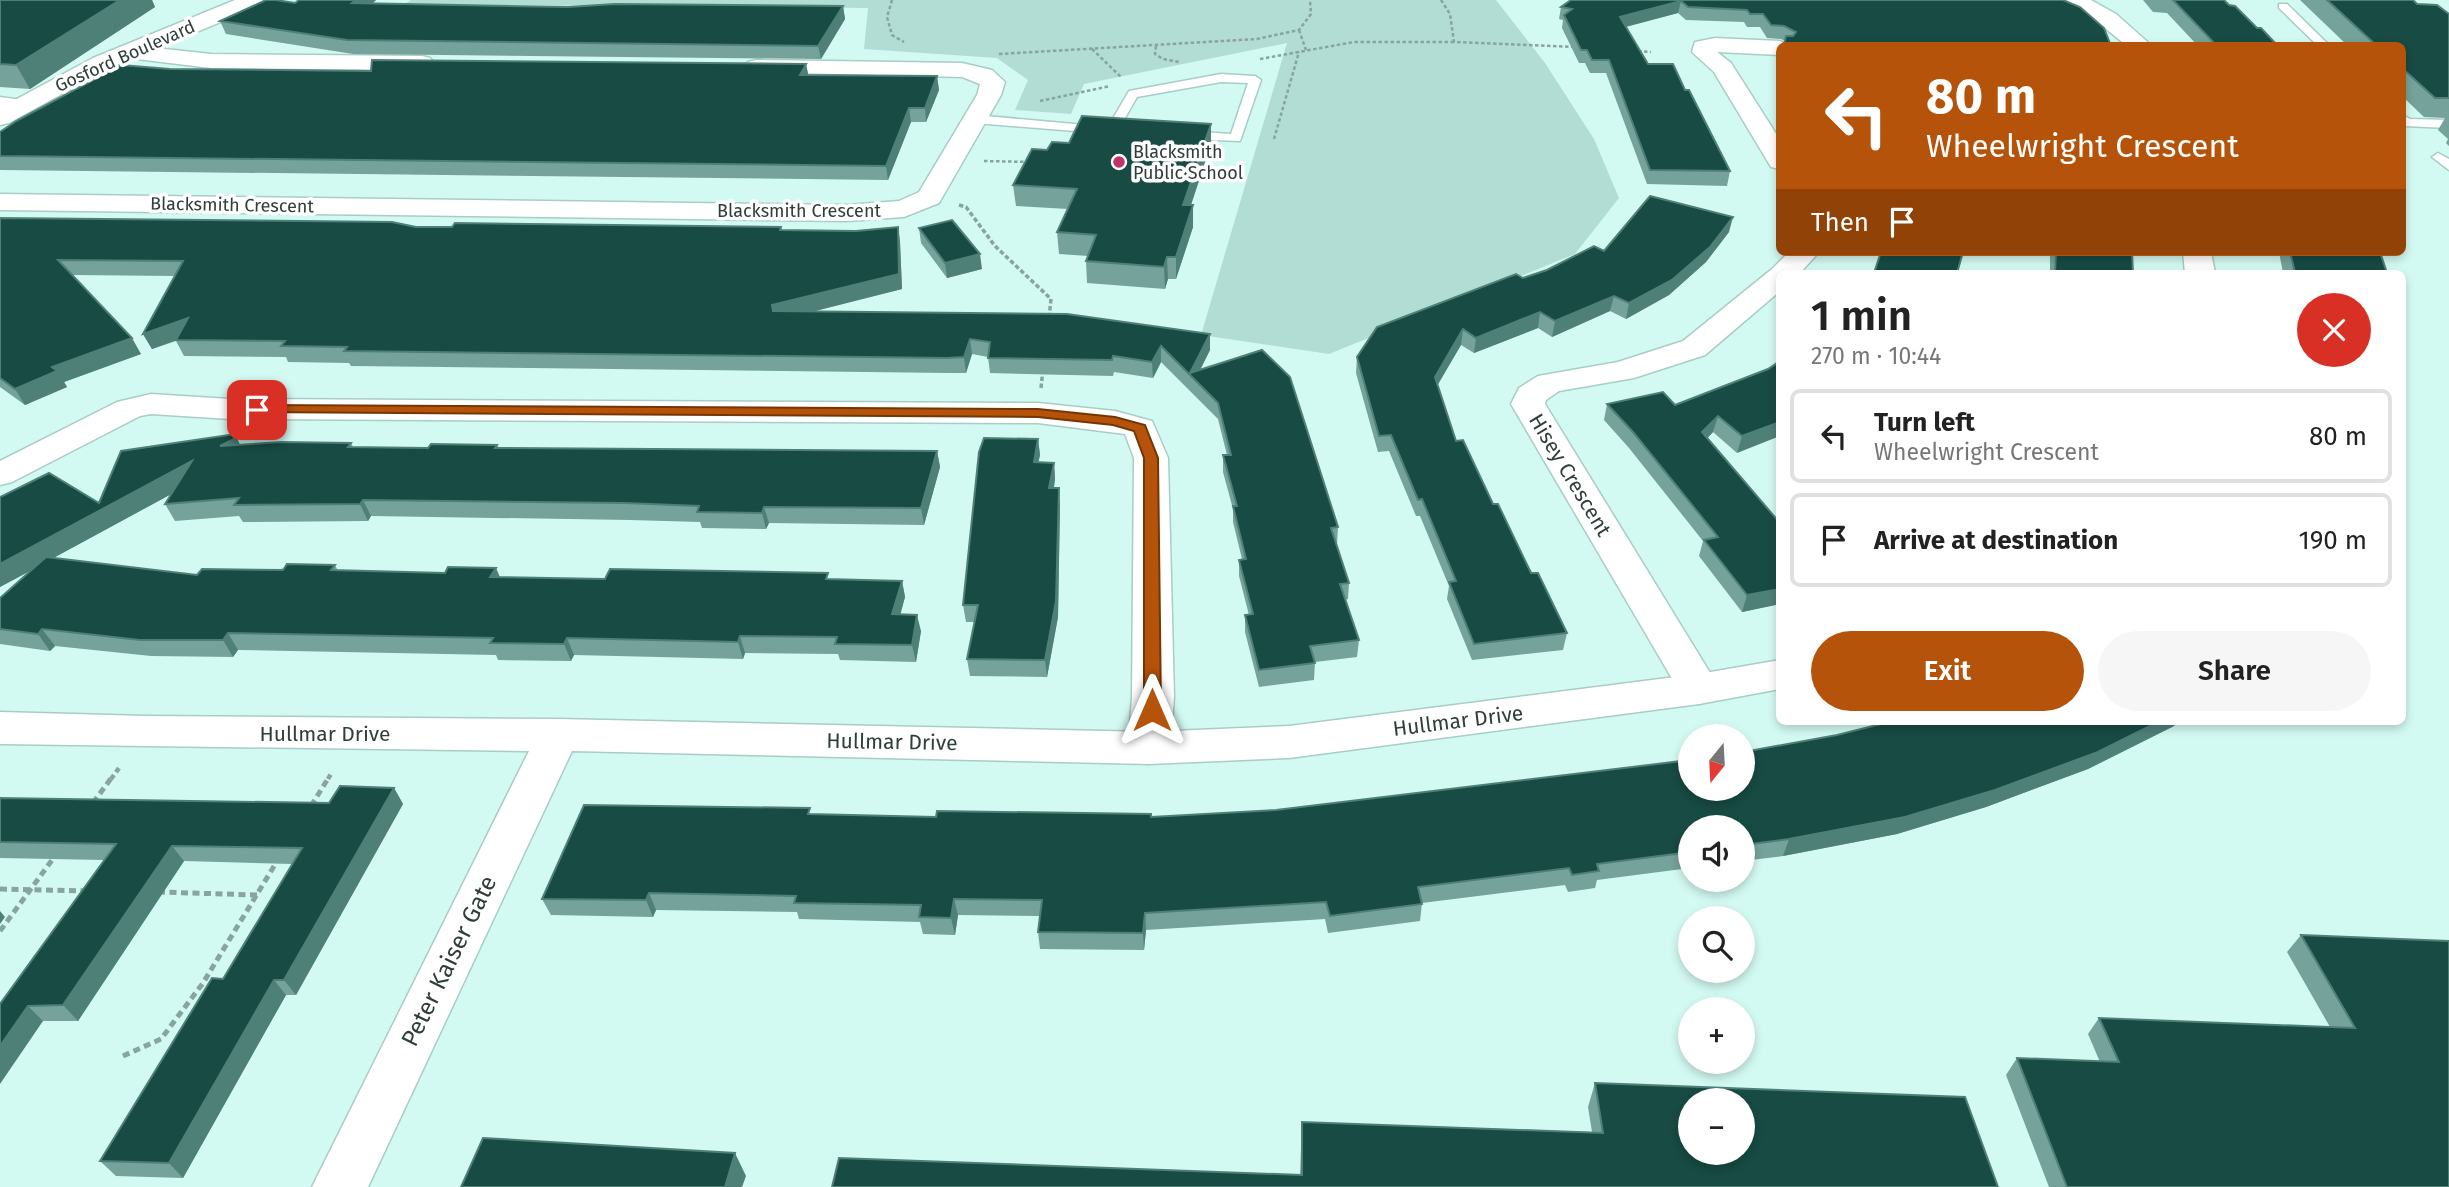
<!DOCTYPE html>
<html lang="en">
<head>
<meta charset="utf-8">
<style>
  body { margin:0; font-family:"Fira Sans",sans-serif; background:#f6f6f6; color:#222; height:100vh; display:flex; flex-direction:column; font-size:26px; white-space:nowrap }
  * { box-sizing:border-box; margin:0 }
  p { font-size:23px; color:#767676 }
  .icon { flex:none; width:38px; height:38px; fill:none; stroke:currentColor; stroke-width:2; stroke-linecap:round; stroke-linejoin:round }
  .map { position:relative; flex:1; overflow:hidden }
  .details { position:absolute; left:1776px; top:270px; width:630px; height:455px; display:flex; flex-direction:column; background:#fff; border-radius:10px; box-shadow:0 4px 10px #0003 }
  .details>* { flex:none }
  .top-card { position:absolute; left:1776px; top:42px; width:630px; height:214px; border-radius:10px; box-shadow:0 4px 10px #0003; background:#b45309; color:#fff; overflow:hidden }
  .needle { width:46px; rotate:198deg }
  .tools { position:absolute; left:1678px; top:724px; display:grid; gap:14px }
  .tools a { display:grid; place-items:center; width:77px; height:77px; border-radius:50%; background:#fff; box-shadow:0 4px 10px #0003; font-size:35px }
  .pin { position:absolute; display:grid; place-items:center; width:60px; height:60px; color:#fff; margin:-30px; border-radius:14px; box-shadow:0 4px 10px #0006 }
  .me { position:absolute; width:77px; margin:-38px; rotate:0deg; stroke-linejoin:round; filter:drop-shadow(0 0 5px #0008) }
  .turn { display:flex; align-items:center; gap:24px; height:147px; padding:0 35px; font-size:32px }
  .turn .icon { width:91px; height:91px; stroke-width:2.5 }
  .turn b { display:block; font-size:49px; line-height:60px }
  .then { display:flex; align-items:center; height:66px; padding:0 35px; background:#0003; gap:14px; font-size:26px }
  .round { display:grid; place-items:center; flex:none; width:74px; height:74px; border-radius:37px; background:#f6f6f6 }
  .head { display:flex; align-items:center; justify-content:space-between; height:119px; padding:0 35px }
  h1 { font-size:42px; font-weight:600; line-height:52px }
  .cta { display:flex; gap:14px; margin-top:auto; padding:14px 35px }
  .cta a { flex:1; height:80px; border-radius:42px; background:#b45309; color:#fff; font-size:28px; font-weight:600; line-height:80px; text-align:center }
  .cta a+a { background:#f6f6f6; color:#222 }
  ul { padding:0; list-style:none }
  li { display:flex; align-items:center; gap:21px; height:94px; margin:0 14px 10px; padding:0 21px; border:4px solid #e0e0e0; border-radius:10px }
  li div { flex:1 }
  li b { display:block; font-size:26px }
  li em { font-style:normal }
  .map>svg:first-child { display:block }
  .green { fill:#b1ddd4 }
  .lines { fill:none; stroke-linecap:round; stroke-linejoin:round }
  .service-casing { stroke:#a8cdc6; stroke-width:3 }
  .minor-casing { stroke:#a8cdc6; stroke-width:3 }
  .tertiary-casing { stroke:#a8cdc6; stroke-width:3 }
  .path-far3 { stroke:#88a49e; stroke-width:2.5; stroke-dasharray:3.5 2.5; stroke-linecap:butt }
  .path-far2 { stroke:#88a49e; stroke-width:3.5; stroke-dasharray:4.5 2.5; stroke-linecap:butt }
  .path-far1 { stroke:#88a49e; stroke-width:4.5; stroke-dasharray:5 3.5; stroke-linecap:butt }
  .path { stroke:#88a49e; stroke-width:5; stroke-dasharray:7 4.5; stroke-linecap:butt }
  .service { fill:#fff; fill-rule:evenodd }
  .minor { fill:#fff; fill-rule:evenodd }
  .tertiary { fill:#fff; fill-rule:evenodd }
  .wall { fill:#75a29a }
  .shaded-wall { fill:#4f8078 }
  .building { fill:#174b43; stroke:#4f8078; stroke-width:2; fill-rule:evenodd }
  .route { fill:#b45309; stroke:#753606; stroke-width:2 }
  .poi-dot { fill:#bf346a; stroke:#fefefe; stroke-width:2.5 }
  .labels { text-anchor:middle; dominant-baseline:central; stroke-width:7; stroke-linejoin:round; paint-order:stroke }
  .far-street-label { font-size:18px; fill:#2f3e3b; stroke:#fefefe }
  .far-poi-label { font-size:18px; fill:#2f3e3b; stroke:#fefefe; text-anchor:start }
  .street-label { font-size:21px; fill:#2f3e3b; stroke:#fefefe }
  .near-street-label { font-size:24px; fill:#2f3e3b; stroke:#fefefe }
</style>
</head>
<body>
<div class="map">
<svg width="2449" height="1187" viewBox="0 0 2449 1187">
  <rect width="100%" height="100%" fill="#d3faf2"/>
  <path class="green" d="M411 0H1496L1545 63 1594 139 1619 198 1575 254 1329 354 1201 335 1287 43 1084 84 1071 114 1015 110 1028 80 997 58 864 49 868 8 405 4Z"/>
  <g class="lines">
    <defs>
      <path id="service" d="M2279 4H2287L2330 46H2318L2279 8Z
        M1221 74 1255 76 1261 80 1240 141 1185 139 1179 135 1185 131 1231 134 1248 83 1221 82 1137 97 1118 130 1112 134 975 123 969 119 975 115 1108 127 1129 91Z
        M2403 115 2410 119 2449 120V128L2403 126Z
        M2438 153 2449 159V170L2432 157Z"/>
      <path id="minor" d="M1715 38 1780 41 1790 46H1780V55L1717 52 1731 63 1780 140V169L1771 167 1714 72 1692 52 1695 42Z
        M128 45 211 54 422 56 430 58 434 63 430 68 422 70 211 68 120 57 117 52 120 47Z
        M756 60 962 63 992 70 1005 82 1001 95 939 203 904 217 847 221 0 210V194L847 205 899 201 919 192 977 95 980 84 962 77 748 72 744 67 748 62Z
        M0 97 30 101 33 106 30 111 21 113 0 111Z
        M1789 252H1819L1800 273H1780V291L1705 355 1634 378 1559 391 1546 400 1545 404 1720 689 1714 699 1699 704 1684 699 1511 404 1519 388 1538 376 1618 362 1683 341 1772 269Z
        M151 394 230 399 1038 403 1115 411 1152 421 1168 458 1174 697 1170 748 1164 759 1149 764 1134 759 1128 748 1132 697 1134 458 1125 434 1038 423 230 419 151 414 140 416 12 482 0 485V461L117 402Z"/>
      <path id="tertiary" d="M235 0H265L262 5 109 68 9 123 0 125V108L93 58Z
        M2064 0H2091L2116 14 2152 46H2127L2100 24Z
        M2183 252H2211L2215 273H2185Z
        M1780 660V689L1699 704 1289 758 1149 764 572 751 368 1187H312L529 751 0 744V712L146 716 558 719 1149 732 1289 726 1699 674Z"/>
    </defs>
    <use href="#service" class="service-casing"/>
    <use href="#minor" class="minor-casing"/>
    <use href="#tertiary" class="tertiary-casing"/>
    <path class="path-far3" d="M892 0 887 17 892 35 904 42
      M1441 0 1450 14 1454 42 1576 47
      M1299 30 1306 50
      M1156 46 1155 54 1163 59 1179 62
      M1092 49 1121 77
      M1638 51 1651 52
      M999 54 1257 39 1299 30 1311 14 1310 0
      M1260 59 1354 42H1454
      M1040 101 1110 86
      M1274 139 1299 52
      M984 161 1031 162"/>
    <path class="path-far2" d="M959 205 966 207 995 246 1051 299 1049 318
      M1041 388 1043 369"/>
    <path class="path-far1" d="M111 779 119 768
      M328 779 332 772"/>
    <path class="path" d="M93 803 112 777
      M311 806 329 777
      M0 889 87 891
      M158 892 257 895
      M0 931 55 856
      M123 1056 161 1039 203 983 279 858"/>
    <use href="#service" class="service"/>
    <use href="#minor" class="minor"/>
    <use href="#tertiary" class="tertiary"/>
  </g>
  <path class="wall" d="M0 0H152L155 7 30 89 0 87Z
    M299 0H376L372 4 568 7 843 6 845 19 821 59 353 54 226 34 220 21 295 3Z
    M1571 0H2063L2111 46H1783L1785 41 1781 39 1767 38 1760 27H1747L1744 22 1686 20 1678 13 1626 27 1648 64 1685 90 1730 171 1727 186 1647 184 1606 73H1590L1585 63H1579L1562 28 1563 20 1559 19 1561 7Z
    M2143 0H2224L2229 5 2278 46H2198L2167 13 2153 12Z
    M2300 0H2413L2417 4 2449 14V146L2446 143 2448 139 2438 130 2445 118 2424 117 2403 97V46H2348Z
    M806 64 808 75 937 76 939 90 926 122H911L888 180 0 170V132L170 69 371 71Z
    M1211 124V144L1191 205H1193V227L1176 279H1168L1165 289 1087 283 1086 261 1088 256 1059 254 1057 232 1068 209 1016 206 1013 185 1047 150Z
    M0 218 416 227H781L782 230 856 231 898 227 900 242 902 289 814 311 1210 350 1200 370 1338 527 1337 544H1336L1349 583 1348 599 1345 600 1359 640 1357 657 1315 662 1314 680 1259 687 1245 632V615H1249L1239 576V560L1242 559 1233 522V509L1223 472V455H1227L1218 419 1161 362 1153 378 1114 372 1113 376 990 373 988 357 972 354 966 373H949L351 366 349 363 288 362 286 357 184 356 176 341 152 349 143 334 175 276 72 275 141 354 64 382 67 387 25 405 0 387Z
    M919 228 982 269 947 278 921 243Z
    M1729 232 1706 262 1669 295 1626 319 1610 311 1552 337 1538 328 1474 353 1461 345 1437 385 1456 441 1567 633 1563 650 1472 660 1447 599 1449 586 1420 516H1416L1389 451 1378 452 1356 373 1357 357 1523 278 1604 251Z
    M2050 252H2132L2133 273H2050Z
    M2279 252H2380L2387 273H2283Z
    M1768 369 1737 453 1713 432 1707 438 1780 523V604L1742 612 1699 556 1703 541 1629 448 1604 420 1607 404 1675 405Z
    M235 434 240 445 351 443 353 447 428 448 497 445 499 448 937 451 940 467 924 525 769 523 766 529 702 528 700 522 630 520 371 516 368 521 243 522 239 516 175 521 165 504 171 494 53 558 197 575 335 565 338 571 500 578 605 579H830L902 581 905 597 900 614 921 631 916 662 840 660 838 654 745 653 743 659 574 655 571 661 498 660 496 655 238 650 233 657 151 656 55 646 50 651 0 644V598L34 569 0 587V497L99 503Z
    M1038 439 1040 455 1038 462 1054 463 1055 479 1054 488 1060 505 1058 617 1047 677 970 676 967 659 975 622H966L963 605Z
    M1893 721H2181L2172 727 2088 769 1986 807 1897 834 1783 856 1743 861V828H1690V868L1597 880 1595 888 1568 892 1565 885 1422 903 1420 921 1328 933 1325 919 1146 930 1144 950 1040 949 1038 932 1040 916 958 915 955 935 923 934 920 922 799 919 797 912 656 910 653 917 551 915 542 899 812 814 936 817H1151L1690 789 1837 735Z
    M394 788 403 804 296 995H286L183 1178 116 1176 100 1161 223 979 293 864 184 861 78 1021H43L1 1004 104 860 0 858V798L329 803Z
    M2301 935 2449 1187H2049L2006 1075 2017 1058 2100 1062 2088 1034 2099 1018 2330 1027 2287 952Z
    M1595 1083 1998 1187 1300 1175 1302 1122 1592 1132 1588 1107Z"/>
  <path class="shaded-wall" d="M120 0H152L155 7 30 89 16 65Z
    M356 0H376L357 16 352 3Z
    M1681 1 1678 13 1617 29 1620 17Z
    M843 6 845 19 821 59 818 46Z
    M806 64 809 78 800 75Z
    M937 76 939 90 926 122 925 108Z
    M909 108 911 122 888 180 886 166Z
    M1211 124V144L1184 226 1183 205Z
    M1193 205V227L1176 279V257Z
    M1733 217 1729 232 1706 262 1669 295 1626 319 1629 303Z
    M898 227 900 242 902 289 776 321V327L772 305Z
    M980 254 982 269 947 278 945 263Z
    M1167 257 1168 279 1165 289 1164 267Z
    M1614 296 1610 311 1552 337 1555 321Z
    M1540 312 1538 328 1474 353 1476 338Z
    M188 318 196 333 152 349 143 334Z
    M1463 329 1461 345 1433 393 1435 377Z
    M1210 334V350L1195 380 1190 373Z
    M132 338 141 354 64 382 67 387 25 405 15 389 52 367Z
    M970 339 972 354 966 373 964 357Z
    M1161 346V362L1153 378 1152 362Z
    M1718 416 1713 432 1698 448 1702 432Z
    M1780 422V436L1737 453 1742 436Z
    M235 434 243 451 220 446Z
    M1038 439 1040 455 1035 479 1034 462Z
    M937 451 940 467 924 525 921 508Z
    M192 461 201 478 0 587V564Z
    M1054 463 1055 479 1051 505 1049 488Z
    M1059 488 1060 505 1058 617 1047 677 1045 660Z
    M363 500 371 516 368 521 360 504Z
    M764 507 769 523 766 529 762 513Z
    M496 568 503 584 490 577Z
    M902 581 905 597 896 631 892 614Z
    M1780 589V604L1742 612 1747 595Z
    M917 615 921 631 916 662 912 645Z
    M42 629 55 646 50 651 38 634Z
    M228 633 238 650 233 657 223 640Z
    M740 636 745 653 743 659 738 642Z
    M567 638 574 655 571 661 564 644Z
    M2160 721H2181L2172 727 2088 769 1986 807 1897 834 1783 856 1789 839Z
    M394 788 403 804 296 995 284 980Z
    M172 846 184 861 78 1021 63 1005Z
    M649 893 656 910 653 917 646 900Z
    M954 899 958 915 955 935 951 918Z
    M0 911 5 917 0 924Z
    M1145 913 1146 930 1144 950 1143 933Z
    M274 980 286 995 183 1178 169 1163Z
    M28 1006 43 1021 0 1084V1046Z
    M735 1153 746 1176 742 1187H725Z"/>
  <path class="building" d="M0 0H120L16 65 0 64Z
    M266 0H276L295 3 299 0H356L352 3 568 7 615 4 843 6 818 46 347 40 220 21Z
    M1571 0H2063L2080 7 2104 28 2111 46H1784V44L1786 36H1793L1796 32 1784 26 1771 25 1763 14H1750L1747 10 1688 7 1681 1 1620 17 1648 64H1673L1685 90H1689L1730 171 1650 170 1609 60H1592L1587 50H1581L1564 15 1572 9 1561 7Z
    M2173 0H2224L2229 5 2235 6 2257 28H2261L2278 46H2217Z
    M2327 0H2413L2417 4 2437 5 2449 14V98H2435L2403 69V46H2377Z
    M372 60 806 64 800 75 937 76 925 108H909L886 166 0 156V132L16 121 121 65 170 69 371 71Z
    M1082 116 1211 124 1183 205H1193L1176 257H1167L1164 267 1086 261 1096 235 1057 232 1077 189 1013 185 1032 149 1047 150 1052 142 1069 143Z
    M1650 196 1733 217 1710 247 1672 280 1629 303 1614 296 1555 321 1540 312 1476 338 1463 329 1435 377 1456 441 1463 440 1493 504H1498L1531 573H1538L1567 633 1474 644 1449 582 1456 581 1422 499 1418 500 1391 435 1379 436 1357 357 1377 327 1516 274 1523 278 1547 270 1594 246 1604 251Z
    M0 218 392 222 416 227H452L455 223 781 227 780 230 856 231 898 227 899 274 772 305 773 311 1067 314 1210 334 1190 373 1262 350 1290 377 1338 527 1331 528 1349 583 1340 584 1359 640 1310 646 1315 663 1259 670 1245 615 1253 614 1239 560 1246 559 1233 506H1237L1223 455H1231L1218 403 1161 346 1152 362 1113 356 1112 360 988 358 990 342 970 339 964 357 947 358 344 351 347 347 281 346 285 341 176 340 188 318 143 334 183 261 58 260 132 338 52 367 57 371 15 389 0 378Z
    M952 220 980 254 945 263 919 228Z
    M1881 252H1963L1957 273H1874Z
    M2056 252H2132L2133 273H2055Z
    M2290 252H2380L2387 273H2295Z
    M1780 361V422L1742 436 1718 416 1702 432 1780 523V589L1747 595 1704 540 1718 537 1633 432 1607 404 1663 392 1675 405 1768 369Z
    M235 434 236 438 220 446 282 442 351 443 348 447 428 448 431 444 497 445 495 448 937 451 921 508 764 507 762 513 697 512 699 506 625 503 363 500 360 504 234 505 239 498 165 504 192 461 0 564V497L49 473 99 503 121 451Z
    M984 438 1038 439 1034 462 1054 463 1049 488H1059L1056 601 1045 660 967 659 978 605H963L979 452Z
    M46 557 197 575 202 569 283 570 287 564 335 565 331 570 445 573 448 567 496 568 490 577 605 579 610 569 828 573 826 579 902 581 892 614 917 615 912 645 835 644 837 637 740 636 738 642 567 638 564 644 490 643 493 638 228 633 223 640H140L42 629 38 634 0 629V598Z
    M1893 721H2160L2098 752 1995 790 1905 817 1789 839 1743 845V828H1690V852L1597 864 1599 871 1572 875 1569 868 1418 887 1422 904 1330 916 1326 902 1145 913 1143 933 1038 932 1042 900 954 899 951 918 919 917 921 905 794 903 796 896 649 893 646 900 542 899 584 805 810 808 808 814 936 817 937 811 1151 814V817L1276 810 1690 760V789H1743V752L1837 735Z
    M340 786 394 788 284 980H274L169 1163 100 1161 212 978 223 979 302 848 172 846 63 1005 28 1006 0 1046V1004L116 844 0 842V798L329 803Z
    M2301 935 2449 941V1187H2067L2017 1058 2119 1062 2099 1018 2355 1028Z
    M1595 1083 1965 1097 1998 1187H832L839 1158 1302 1175V1122L1603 1133ZM1690 1101H1743V1153H1690Z
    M483 1138 735 1153 725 1187H461Z"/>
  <path class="route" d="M257 405 1038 409 1115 417 1145 425 1158 458 1161 710 1158 715H1146L1144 710V458L1134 431 1113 425 1038 417 252 412 250 410Z"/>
  <circle class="poi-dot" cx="1119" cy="162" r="7"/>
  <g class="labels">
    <g class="far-street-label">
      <text transform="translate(125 56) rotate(-24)">Gosford Boulevard</text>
      <text transform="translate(232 205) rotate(1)">Blacksmith Crescent</text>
      <text x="799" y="211">Blacksmith Crescent</text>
    </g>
    <g class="far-poi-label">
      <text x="1133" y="152">Blacksmith<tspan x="1133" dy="21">Public School</tspan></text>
    </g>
    <g class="street-label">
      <text transform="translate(1570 475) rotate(59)">Hisey Crescent</text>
      <text transform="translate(1458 721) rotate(-7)">Hullmar Drive</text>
      <text x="325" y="734">Hullmar Drive</text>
      <text transform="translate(892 742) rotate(1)">Hullmar Drive</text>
    </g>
    <g class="near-street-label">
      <text transform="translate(449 961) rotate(-64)">Peter Kaiser Gate</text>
    </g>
  </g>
</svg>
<div class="tools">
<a><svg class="needle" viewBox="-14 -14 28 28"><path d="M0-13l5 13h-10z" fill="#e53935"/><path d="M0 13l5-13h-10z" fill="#767676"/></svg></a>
<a><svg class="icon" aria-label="sound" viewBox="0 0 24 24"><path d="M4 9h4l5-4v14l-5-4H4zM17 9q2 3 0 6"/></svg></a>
<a><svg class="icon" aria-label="search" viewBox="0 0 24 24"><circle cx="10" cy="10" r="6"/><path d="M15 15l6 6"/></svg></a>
<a>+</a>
<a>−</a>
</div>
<div class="pin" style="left:257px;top:410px;background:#d93025"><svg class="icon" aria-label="arrive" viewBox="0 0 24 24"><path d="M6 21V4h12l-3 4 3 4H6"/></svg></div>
<svg class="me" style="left:1152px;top:710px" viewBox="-20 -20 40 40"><path d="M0-17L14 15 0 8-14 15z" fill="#b45309" stroke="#fff" stroke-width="4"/></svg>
<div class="top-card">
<div class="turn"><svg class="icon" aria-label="left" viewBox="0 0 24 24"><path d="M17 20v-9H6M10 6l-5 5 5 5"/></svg><div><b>80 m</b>Wheelwright Crescent</div></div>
<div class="then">Then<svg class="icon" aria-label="arrive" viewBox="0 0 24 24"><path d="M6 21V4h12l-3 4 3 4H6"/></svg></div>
</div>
<section class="details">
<div class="head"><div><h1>1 min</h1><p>270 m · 10:44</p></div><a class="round" style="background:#d93025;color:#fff"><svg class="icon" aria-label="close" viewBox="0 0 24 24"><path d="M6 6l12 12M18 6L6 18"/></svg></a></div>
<ul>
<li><svg class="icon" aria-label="left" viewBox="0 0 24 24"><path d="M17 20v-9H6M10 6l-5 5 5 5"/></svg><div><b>Turn left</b><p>Wheelwright Crescent</p></div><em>80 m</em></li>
<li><svg class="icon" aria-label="arrive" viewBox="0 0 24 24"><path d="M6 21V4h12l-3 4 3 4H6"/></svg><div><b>Arrive at destination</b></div><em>190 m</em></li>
</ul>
<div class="cta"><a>Exit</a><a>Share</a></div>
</section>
</div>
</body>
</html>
